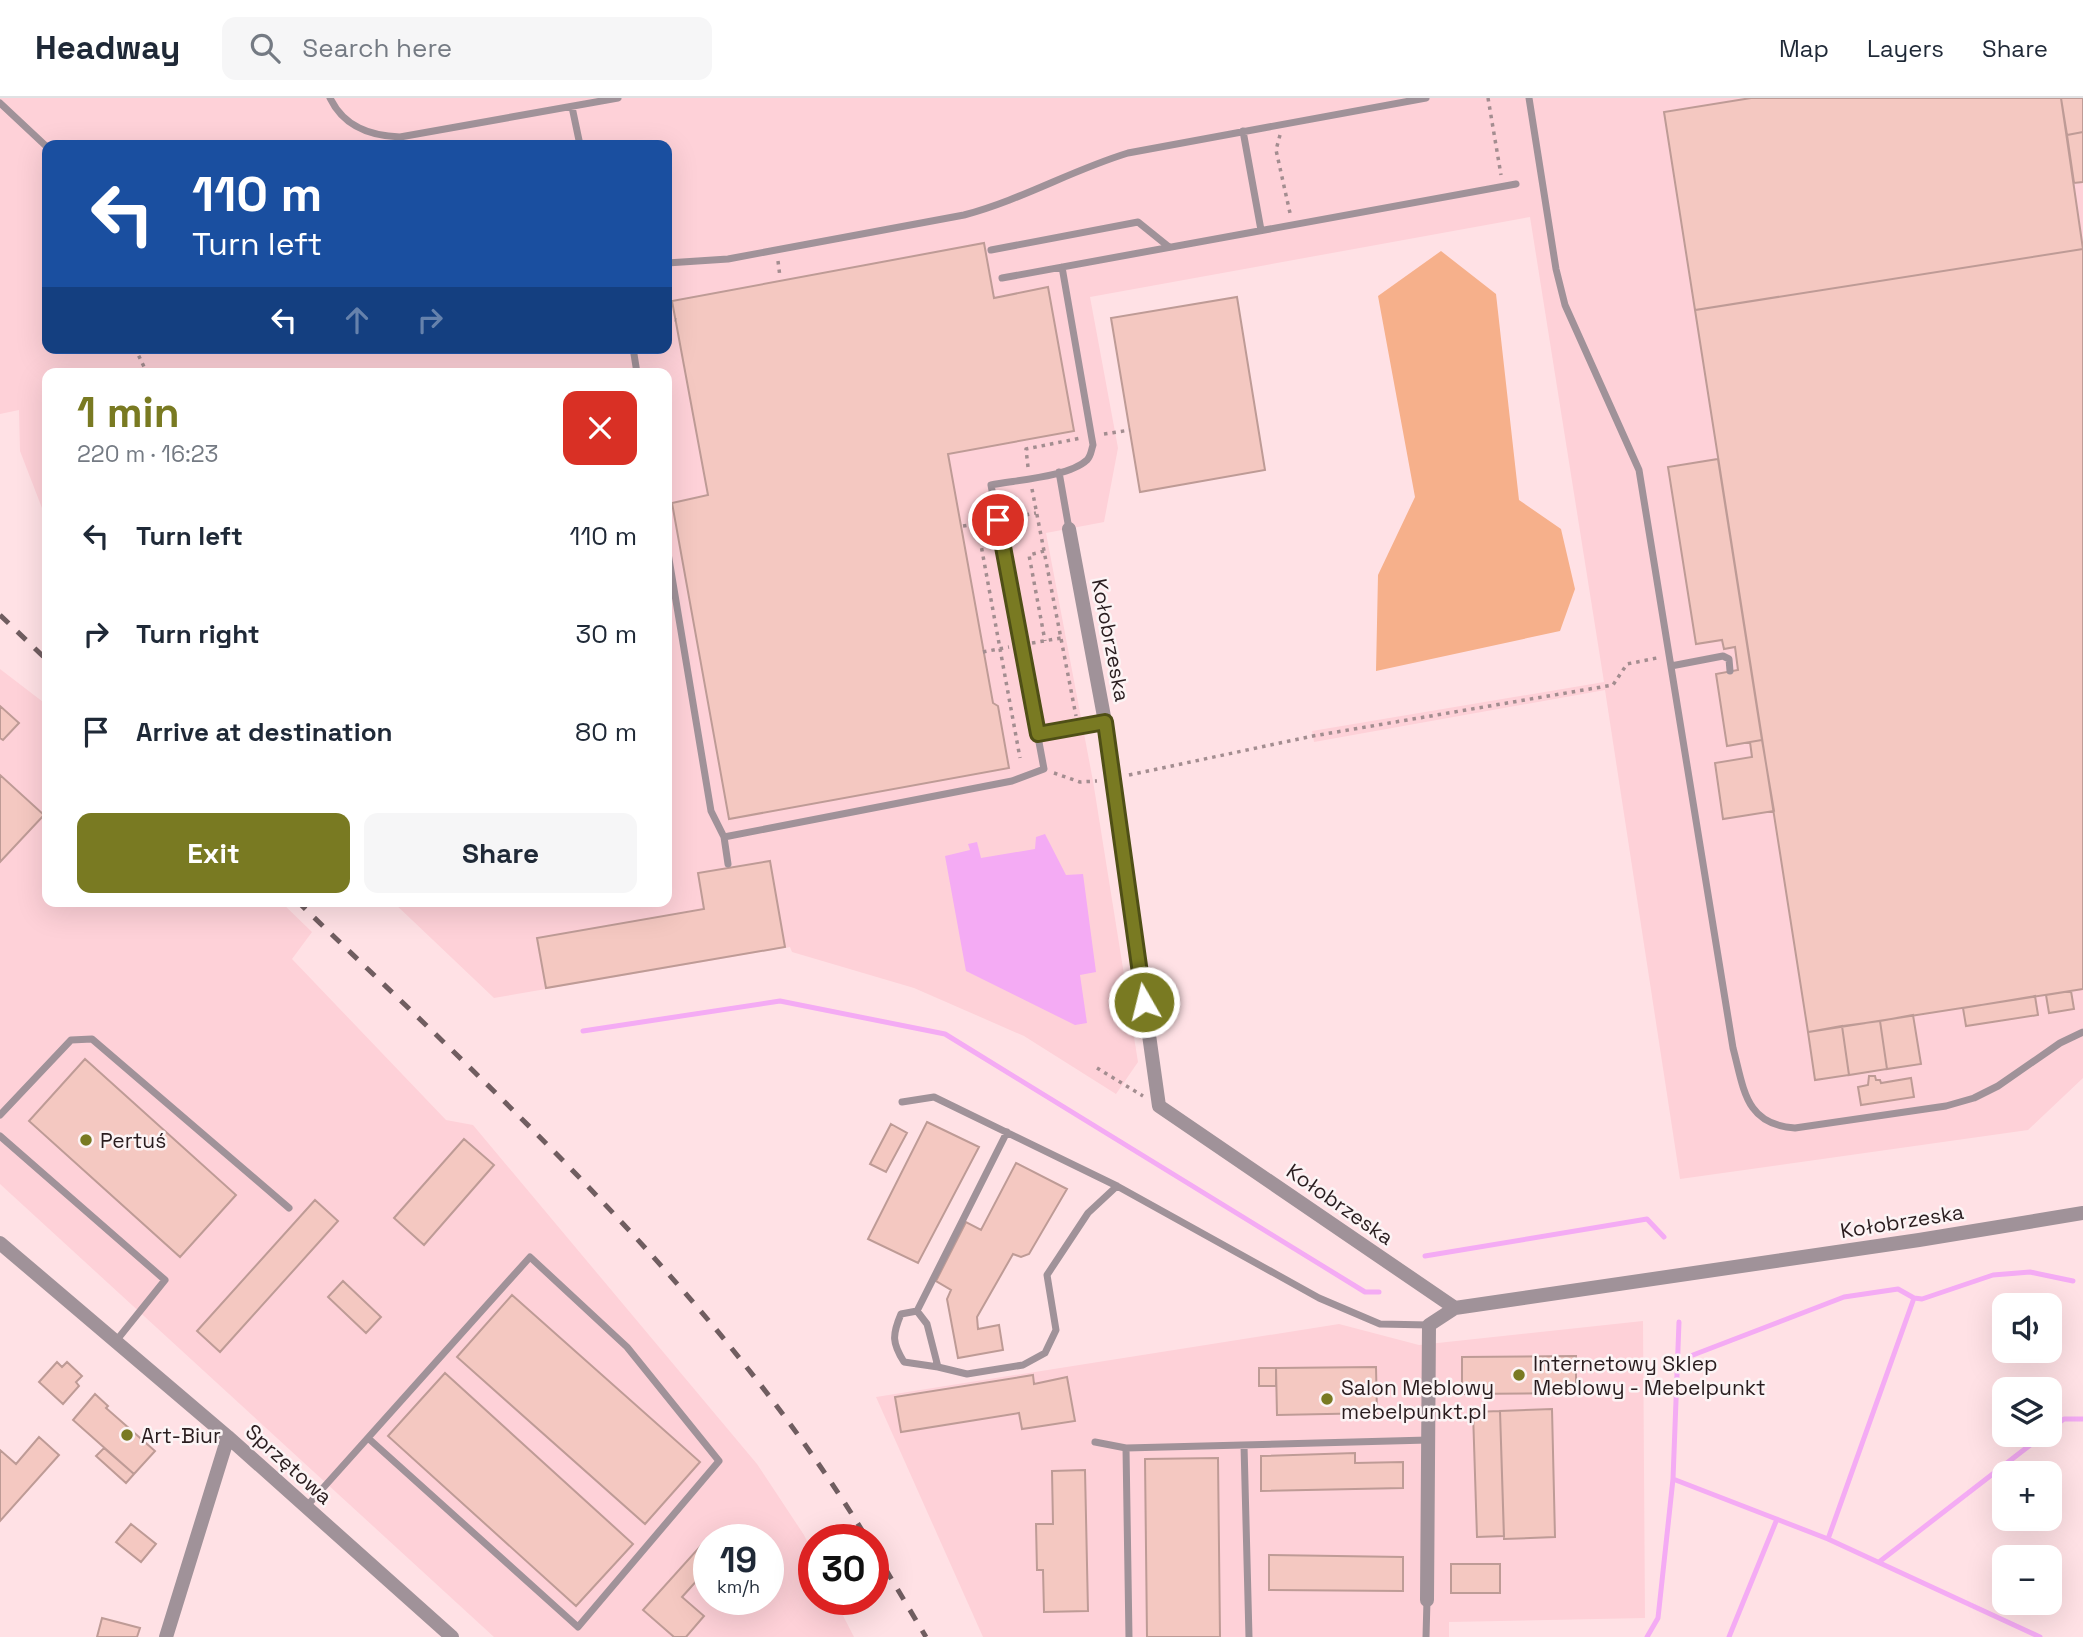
<!DOCTYPE html>
<html lang="en">
<head>
<meta charset="utf-8">
<style>
  body { margin:0; font-family:"Space Grotesk",sans-serif; background:#f6f6f7; color:#1f2937; height:100vh; display:flex; flex-direction:column; font-size:26px; white-space:nowrap }
  * { box-sizing:border-box; margin:0 }
  p { font-size:23px; color:#747a83 }
  .icon { flex:none; width:38px; height:38px; fill:none; stroke:currentColor; stroke-width:2; stroke-linecap:round; stroke-linejoin:round }
  .map { position:relative; flex:1; overflow:hidden }
  .drawer { position:absolute; left:42px; top:270px; width:630px; height:539px; display:flex; flex-direction:column; background:#fff; border-radius:14px; box-shadow:0 7px 28px #0002 }
  .drawer>* { flex:none }
  .guide { position:absolute; left:42px; top:42px; width:630px; height:214px; border-radius:14px; box-shadow:0 7px 28px #0002; background:#1a4fa0; color:#fff; overflow:hidden }
  .buttons { position:absolute; left:1992px; top:1195px; display:grid; gap:14px }
  .buttons a { display:grid; place-items:center; width:70px; height:70px; border-radius:14px; background:#fff; box-shadow:0 7px 28px #0002; font-size:35px }
  .speed { position:absolute; left:693px; top:1426px; display:flex; gap:14px; font-size:35px; font-weight:700; text-align:center }
  .speed>* { display:grid; place-content:center; width:91px; height:91px; border-radius:50%; background:#fff; box-shadow:0 7px 28px #0002; line-height:1 }
  .speed small { font-size:18px; font-weight:400 }
  .speed .limit { border:10px solid #d22; background:#fff; color:#111 }
  .pin { position:absolute; display:grid; place-items:center; width:60px; height:60px; color:#fff; margin:-30px; border:4px solid #fff; border-radius:50%; box-shadow:0 2px 7px #0007 }
  .me { position:absolute; width:77px; margin:-38px; rotate:352deg; stroke-linejoin:round; filter:drop-shadow(0 0 5px #0008) }
  .turn { display:flex; align-items:center; gap:24px; height:147px; padding:0 35px; font-size:32px }
  .turn .icon { width:91px; height:91px; stroke-width:2.5 }
  .turn b { display:block; font-size:49px; line-height:60px }
  .lanes { display:flex; align-items:center; height:66px; padding:0 35px; background:#0003; justify-content:center; gap:35px; direction:ltr }
  .lanes .off { opacity:.35 }
  .round { display:grid; place-items:center; flex:none; width:74px; height:74px; border-radius:14px; background:#f6f6f7 }
  .head { display:flex; align-items:center; justify-content:space-between; height:119px; padding:0 35px }
  h1 { font-size:42px; font-weight:800; line-height:52px; color:#797a22 }
  .primary-button { display:flex; gap:14px; margin-top:auto; padding:14px 35px }
  .primary-button a { flex:1; height:80px; border-radius:14px; background:#797a22; color:#fff; font-size:28px; font-weight:800; line-height:80px; text-align:center }
  .primary-button a+a { background:#f6f6f7; color:#1f2937 }
  ul { padding:0; list-style:none }
  li { display:flex; align-items:center; gap:21px; height:98px; padding:0 35px }
  li div { flex:1 }
  li b { display:block; font-size:26px }
  li em { font-style:normal }
  header { display:flex; align-items:center; gap:42px; box-sizing:border-box; height:98px; padding:0 35px; background:#fff; border-bottom:2px solid #e0e1e3 }
  header strong { font-size:33px }
  nav { display:flex; gap:38px; margin-inline-start:auto; font-size:24px }
  .search { width:490px; height:63px; background:#f6f6f7; display:flex; align-items:center; gap:18px; box-sizing:border-box; padding:0 24px; border-radius:14px; color:#747a83; font-size:26px }
  .map>svg:first-child { display:block }
  .built { fill:#fed1d8; fill-rule:evenodd }
  .green { fill:#f6b08b }
  .water { fill:#f4abf4 }
  .lines { fill:none; stroke-linecap:round; stroke-linejoin:round }
  .stream { stroke:#f4abf4; stroke-width:5 }
  .building { fill:#f4c8c1; stroke:#be9b96; stroke-width:2 }
  .path { stroke:#a38d90; stroke-width:3.5; stroke-dasharray:3.5 5; stroke-linecap:butt }
  .lane { stroke:#a09299; stroke-width:7 }
  .street { stroke:#a09299; stroke-width:14 }
  .rail { stroke:#705d60; stroke-width:5; stroke-dasharray:12 12; stroke-linecap:butt }
  .route-casing { stroke:#4f4f16; stroke-width:18 }
  .route { stroke:#797a22; stroke-width:12 }
  .poi-dot { fill:#797a22; stroke:#fcf4f5; stroke-width:2.5 }
  .labels { text-anchor:middle; dominant-baseline:central; stroke-width:5; stroke-linejoin:round; paint-order:stroke }
  .street-label { font-size:21px; fill:#2a1d1f; stroke:#fcf4f5 }
  .poi-label { font-size:21px; fill:#2a1d1f; stroke:#fcf4f5; text-anchor:start }
</style>
</head>
<body>
<header>
<strong>Headway</strong>
<div class="search"><svg class="icon" aria-label="search" viewBox="0 0 24 24"><circle cx="10" cy="10" r="6"/><path d="M15 15l6 6"/></svg>Search here</div>
<nav><a>Map</a><a>Layers</a><a>Share</a></nav>
</header>
<div class="map">
<svg width="2083" height="1539" viewBox="0 0 2083 1539">
  <rect width="100%" height="100%" fill="#ffe1e5"/>
  <path class="built" d="M0 0H2083V980L2028 1032 1680 1081 1605 592 1314 644 1312 633 1604 584 1530 119 1090 199 1118 350 1104 424 1046 435 1093 683 1138 964 1116 996 1024 938 914 890 792 854 790 849 494 900 392 803H667V275H47V423L20 353 19 312 0 316ZM47 47H667V250H47Z
    M0 571 47 607V803H280L312 834 292 861 446 1022 473 1027 757 1366 804 1437 814 1457V1502H835L854 1539H494L0 1086ZM709 1442H768V1502H709Z
    M1643 1223 1645 1520 1449 1524V1539H983L876 1299 1339 1226 1419 1247Z"/>
  <path class="green" d="M1441 153 1496 196 1519 402 1561 431 1575 491 1560 533 1376 573 1378 477 1415 399 1378 198Z"/>
  <path class="water" d="M1045 736 1066 777 1083 776 1096 874 1080 877 1087 925 1075 927 966 873 945 758 970 752 968 746 977 744 981 760 1035 751 1036 739Z"/>
  <g class="lines">
    <path class="stream" d="M583 933 780 903 945 936 1365 1194H1379
      M1425 1158 1647 1121 1664 1139
      M1679 1224 1673 1381 1828 1441 2040 1539
      M1693 1257 1844 1199 1898 1191 1914 1200 1922 1201 1993 1177 2030 1174 2073 1183
      M2049 1332 2064 1321H2083
      M1828 1441 1914 1200
      M1879 1464 2043 1337
      M1647 1539 1658 1520 1673 1381
      M1729 1539 1777 1421"/>
  </g>
  <path class="building" d="M1751 0H2061L2083 151 1695 212 1664 14Z
    M2061 0H2083V34L2067 37Z
    M2083 34V84L2074 85 2067 37Z
    M984 145 994 200 1048 189 1074 333 948 356 993 605 998 608 1009 670 729 721 672 405 708 397 672 203Z
    M2083 151V891L1808 934 1695 212Z
    M1237 199 1265 372 1140 394 1111 220Z
    M1718 361 1762 642 1727 648 1716 576 1738 572 1735 549 1724 551 1722 542 1696 546 1668 369Z
    M0 608 19 625 3 642 0 640Z
    M1762 642 1774 713 1723 721 1715 665 1752 659 1750 644Z
    M0 677 44 717 0 764Z
    M770 763 785 849 546 890 537 840 704 811 698 775Z
    M2071 893 2074 911 2049 915 2046 897Z
    M2035 898 2038 917 1966 928 1963 910Z
    M1913 917 1921 966 1887 971 1880 923Z
    M1880 923 1887 971 1849 977 1842 928Z
    M1842 928 1849 977 1815 982 1808 934Z
    M85 961 236 1097 180 1159 29 1023Z
    M1869 978H1875L1876 982H1880L1881 985 1911 980 1914 999 1861 1007 1858 989 1868 987Z
    M927 1024 979 1049 918 1165 868 1141Z
    M891 1026 907 1035 886 1074 870 1066Z
    M464 1041 494 1067 424 1147 394 1120Z
    M1016 1065 1067 1091 1029 1156 1021 1159 1013 1156 977 1219 978 1231 999 1227 1003 1252 958 1260 947 1201 951 1192 936 1183 966 1124 981 1132Z
    M315 1102 338 1123 220 1254 197 1233Z
    M343 1183 381 1219 366 1235 328 1199Z
    M512 1197 700 1364 645 1426 457 1259Z
    M1576 1258V1295L1462 1296V1259Z
    M57 1264 62 1269 67 1264 82 1278 76 1284 79 1288 63 1306 39 1284Z
    M1376 1269 1377 1315 1277 1317 1276 1270Z
    M1259 1270H1276V1288H1259Z
    M445 1275 633 1446 576 1508 388 1338Z
    M1033 1277 1034 1286 1067 1279 1075 1323 1022 1331 1019 1315 901 1334 895 1299Z
    M95 1296 108 1308 106 1310 155 1353 134 1376 73 1322Z
    M1552 1311 1555 1439 1504 1441 1500 1313Z
    M1500 1313 1504 1438 1477 1439 1473 1314Z
    M39 1339 59 1357 0 1423V1352L16 1366Z
    M104 1350 134 1376 126 1385 96 1358Z
    M1355 1355V1365L1403 1364V1390L1261 1393V1358Z
    M1218 1360 1220 1539H1147L1145 1361Z
    M1085 1372 1088 1513 1044 1514 1043 1472H1037L1036 1426H1053L1052 1373Z
    M131 1426 156 1446 141 1464 116 1444Z
    M705 1443 709 1446V1469L682 1499 704 1518 686 1539H674L643 1512Z
    M1269 1457 1403 1459V1493L1269 1492Z
    M1451 1466H1500V1495H1451Z
    M102 1520 140 1530 137 1539H97Z"/>
  <g class="lines">
    <path class="path" d="M1488 0 1501 77
      M1280 37 1276 52 1290 115
      M778 163 780 179
      M667 219 676 222
      M135 250 147 275
      M1104 336 1130 332
      M1028 369 1026 351 1081 340
      M1032 391 1076 618
      M1009 420 1036 415
      M977 425 1020 660
      M963 428 987 424
      M1044 453 1029 457 1045 543
      M1032 545 1061 540
      M983 554 1009 549
      M1054 675 1080 684 1097 683
      M1129 677 1313 638 1613 587 1627 566 1657 560
      M1097 970 1143 998"/>
    <path class="lane" d="M330 0C344 29 370 38 400 39L618 0
      M1529 0 1556 171 1565 207 1639 372 1733 950C1744 991 1745 1027 1795 1030L1946 1008 1974 1000 1998 988 2060 945 2083 934
      M0 5 47 49
      M572 9 580 47
      M1243 33 1261 132
      M991 152 1138 124 1169 149
      M667 165 728 161 964 117C1021 102 1072 72 1128 55L1426 0
      M1002 180 1516 86
      M633 250 637 275
      M1059 374 1069 431
      M667 449 711 713 724 739 728 766
      M1671 568 1723 558 1729 561 1730 573
      M1038 636 1105 624
      M724 739 1012 683 1044 671 991 387C1016 382 1069 379 1087 362 1091 358 1091 353 1093 347L1062 169
      M902 1004 934 999 1117 1088 1319 1200 1380 1226 1429 1227
      M0 1017 71 942 92 941 289 1110
      M0 1038 165 1182 116 1243
      M917 1213 1007 1034
      M938 1269 904 1264C892 1245 892 1237 901 1216L917 1213 927 1226 938 1269 967 1276 1023 1267 1045 1255 1056 1232 1047 1177 1088 1115 1117 1088
      M1095 1344 1126 1350 1428 1342
      M1244 1347 1249 1539
      M1126 1350 1129 1539
      M306 1409 530 1159 627 1249 719 1363 578 1529 368 1340
      M1426 1539 1427 1502"/>
    <path class="street" d="M1069 431 1105 624 1159 1008 1455 1210 1919 1142 2083 1115
      M0 1145 228 1339 452 1539
      M1427 1502 1429 1227 1455 1210
      M166 1539 228 1339"/>
    <path class="rail" d="M0 517 47 562
      M297 803C503 1002 718 1196 868 1442
      M873 1450 926 1539"/>
  </g>
  <g class="lines">
    <defs>
      <path id="route" d="M998 422 1038 636 1105 624 1144 904"/>
    </defs>
    <use href="#route" class="route-casing"/>
    <use href="#route" class="route"/>
  </g>
  <g class="poi-dot">
    <circle cx="86" cy="1042" r="7"/>
    <circle cx="1519" cy="1277" r="7"/>
    <circle cx="1327" cy="1301" r="7"/>
    <circle cx="127" cy="1337" r="7"/>
  </g>
  <g class="labels">
    <g class="street-label">
      <text transform="translate(1111 542) rotate(79)">Kołobrzeska</text>
      <text transform="translate(1340 1106) rotate(35)">Kołobrzeska</text>
      <text transform="translate(1902 1123) rotate(-9)">Kołobrzeska</text>
      <text transform="translate(289 1366) rotate(42)">Sprzętowa</text>
    </g>
    <g class="poi-label">
      <text x="100" y="1042">Pertuś</text>
      <text x="1533" y="1265">Internetowy Sklep<tspan x="1533" dy="24">Meblowy - Mebelpunkt</tspan></text>
      <text x="1341" y="1289">Salon Meblowy<tspan x="1341" dy="24">mebelpunkt.pl</tspan></text>
      <text x="141" y="1337">Art-Biur</text>
    </g>
  </g>
</svg>
<div class="buttons">
<a><svg class="icon" aria-label="sound" viewBox="0 0 24 24"><path d="M4 9h4l5-4v14l-5-4H4zM17 9q2 3 0 6"/></svg></a>
<a><svg class="icon" aria-label="layers" viewBox="0 0 24 24"><path d="M12 4l9 5-9 5-9-5zM3 14l9 5 9-5"/></svg></a>
<a>+</a>
<a>−</a>
</div>
<div class="speed"><div>19<small>km/h</small></div><div class="limit">30</div></div>
<div class="pin" style="left:998px;top:422px;background:#d93025"><svg class="icon" aria-label="arrive" viewBox="0 0 24 24"><path d="M6 21V4h12l-3 4 3 4H6"/></svg></div>
<svg class="me" style="left:1144px;top:904px" viewBox="-20 -20 40 40"><circle r="17" fill="#797a22" stroke="#fff" stroke-width="3"/><path d="M0-11L8 9 0 5-8 9z" fill="#fff"/></svg>
<div class="guide">
<div class="turn"><svg class="icon" aria-label="left" viewBox="0 0 24 24"><path d="M17 20v-9H6M10 6l-5 5 5 5"/></svg><div><b>110 m</b>Turn left</div></div>
<div class="lanes"><svg class="icon" aria-label="left" viewBox="0 0 24 24"><path d="M17 20v-9H6M10 6l-5 5 5 5"/></svg><svg class="icon off" aria-label="ahead" viewBox="0 0 24 24"><path d="M12 20V5M6 11l6-6 6 6"/></svg><svg class="icon off" aria-label="right" viewBox="0 0 24 24"><path d="M7 20v-9h11M14 6l5 5-5 5"/></svg></div>
</div>
<section class="drawer">
<div class="head"><div><h1>1 min</h1><p>220 m · 16:23</p></div><a class="round" style="background:#d93025;color:#fff"><svg class="icon" aria-label="close" viewBox="0 0 24 24"><path d="M6 6l12 12M18 6L6 18"/></svg></a></div>
<ul>
<li><svg class="icon" aria-label="left" viewBox="0 0 24 24"><path d="M17 20v-9H6M10 6l-5 5 5 5"/></svg><div><b>Turn left</b></div><em>110 m</em></li>
<li><svg class="icon" aria-label="right" viewBox="0 0 24 24"><path d="M7 20v-9h11M14 6l5 5-5 5"/></svg><div><b>Turn right</b></div><em>30 m</em></li>
<li><svg class="icon" aria-label="arrive" viewBox="0 0 24 24"><path d="M6 21V4h12l-3 4 3 4H6"/></svg><div><b>Arrive at destination</b></div><em>80 m</em></li>
</ul>
<div class="primary-button"><a>Exit</a><a>Share</a></div>
</section>
</div>
</body>
</html>
